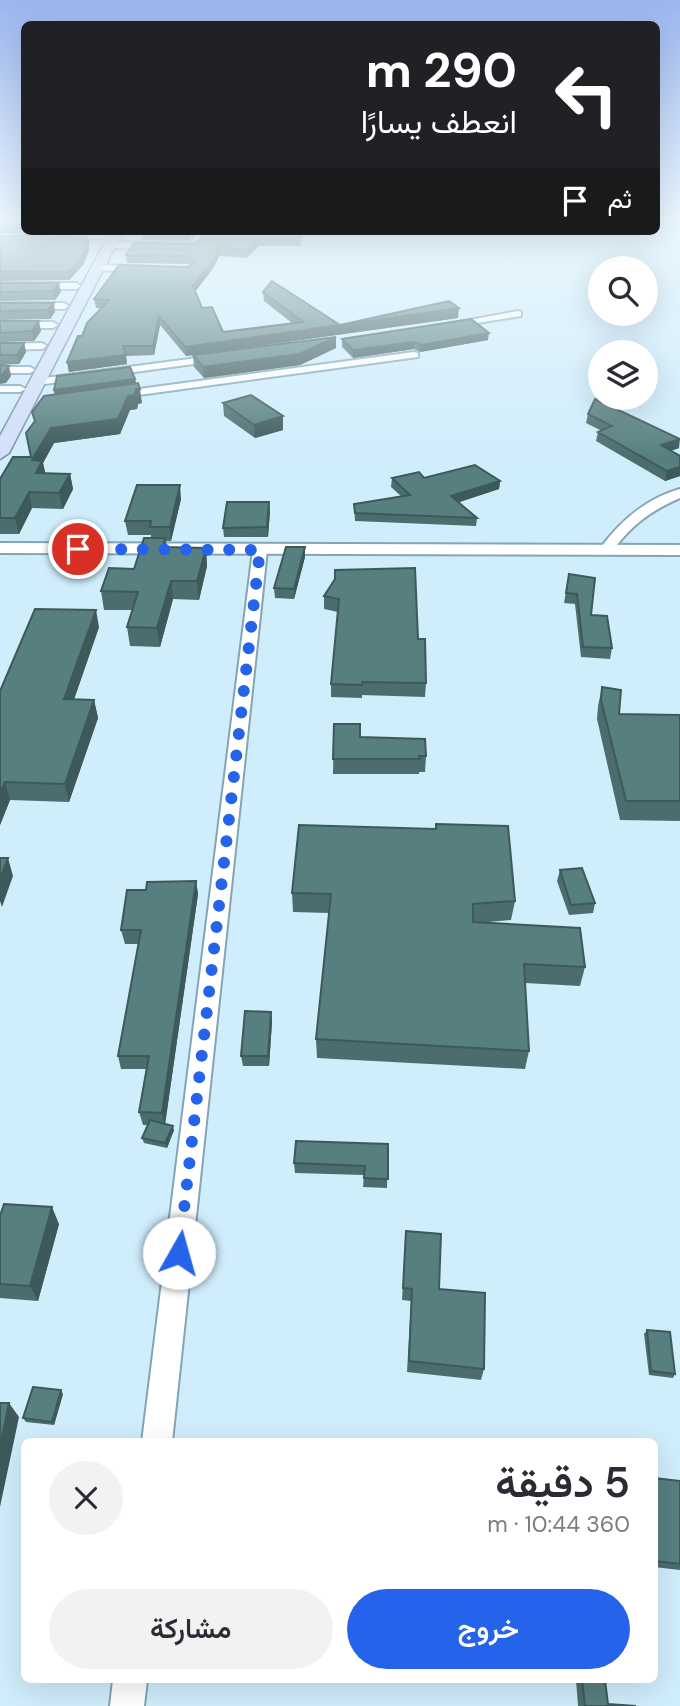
<!DOCTYPE html>
<html lang="ar">
<head>
<meta charset="utf-8">
<style>
  body { margin:0; font-family:"DM Sans",Vazirmatn,sans-serif; background:#f2f2f3; color:#2b2b33; direction:rtl; height:100vh; display:flex; flex-direction:column; font-size:26px; white-space:nowrap }
  * { box-sizing:border-box; margin:0 }
  p { font-size:23px; color:#7c7c81 }
  .icon { flex:none; width:38px; height:38px; fill:none; stroke:currentColor; stroke-width:2; stroke-linecap:round; stroke-linejoin:round }
  .map { position:relative; flex:1; overflow:hidden; direction:ltr }
  .sheet { position:absolute; left:21px; top:1438px; width:637px; height:245px; display:flex; flex-direction:column; background:#fff; border-radius:10px; box-shadow:0 7px 28px #0002; direction:rtl }
  .sheet>* { flex:none }
  .hud { position:absolute; left:21px; top:21px; width:639px; height:214px; border-radius:10px; box-shadow:0 7px 28px #0002; direction:rtl; background:#202124; color:#fff; overflow:hidden }
  .tools { position:absolute; left:588px; top:256px; display:grid; gap:14px }
  .tools a { display:grid; place-items:center; width:70px; height:70px; border-radius:50%; background:#fff; box-shadow:0 7px 28px #0002; font-size:35px }
  .pin { position:absolute; display:grid; place-items:center; width:60px; height:60px; color:#fff; margin:-30px; border:4px solid #fff; border-radius:50%; box-shadow:0 2px 7px #0007 }
  .me { position:absolute; width:77px; margin:-38px; rotate:7deg; stroke-linejoin:round; filter:drop-shadow(0 0 5px #0008) }
  .turn { display:flex; align-items:center; gap:24px; height:147px; padding:0 28px; font-size:32px }
  .turn .icon { width:91px; height:91px; stroke-width:2.5 }
  .turn b { display:block; font-size:49px; line-height:60px }
  .then { display:flex; align-items:center; height:66px; padding:0 28px; background:#0003; gap:14px; font-size:26px }
  .round { display:grid; place-items:center; flex:none; width:74px; height:74px; border-radius:37px; background:#f2f2f3 }
  .headline { display:flex; align-items:center; justify-content:space-between; height:119px; padding:0 28px }
  h1 { font-size:42px; font-weight:600; line-height:52px }
  .action { display:flex; gap:14px; margin-top:auto; padding:14px 28px }
  .action a { flex:1; height:80px; border-radius:42px; background:#2563eb; color:#fff; font-size:28px; font-weight:600; line-height:80px; text-align:center }
  .action a+a { background:#f2f2f3; color:#2b2b33 }
  .map>svg:first-child { display:block }
  .lines { fill:none; stroke-linecap:round; stroke-linejoin:round }
  .minor-casing { stroke:#83a5b6; stroke-width:4 }
  .tertiary-casing { stroke:#83a5b6; stroke-width:4 }
  .primary-casing { stroke:#7a8eac; stroke-width:3 }
  .minor { fill:#fff; fill-rule:evenodd }
  .tertiary { fill:#fff; fill-rule:evenodd }
  .primary { fill:#d1dff9; fill-rule:evenodd }
  .wall { fill:#4b6d6d }
  .shaded-wall { fill:#3d5959 }
  .building { fill:#577f7f; stroke:#3d5959; stroke-width:2 }
  .route { stroke:#2563eb; stroke-width:12; stroke-dasharray:0 21.6 }
</style>
</head>
<body>
<div class="map">
<svg width="680" height="1706" viewBox="0 0 680 1706">
  <rect width="100%" height="100%" fill="#d0edfc"/>
  <g class="lines">
    <defs>
      <path id="minor" d="M132 231H173L174 232 170 234Z
        M197 231H205L198 247 194 250 109 248 105 245 109 242 191 244Z
        M104 233 107 238 64 240 60 237 64 234Z
        M98 265 143 266 147 269 143 272 95 270 94 268Z
        M0 283H76L81 286 76 289H0Z
        M0 303H64L69 306 64 309H0Z
        M518 311 521 312V316L447 328 442 325Z
        M0 322H53L58 325 53 328H0Z
        M0 344 42 343 47 346 42 349 0 350Z
        M414 352 418 353V357L117 398 111 395 117 392Z
        M220 355 225 358 224 360 37 385 32 382 37 379Z
        M0 367H30L35 370 30 373H0Z
        M0 386H20L26 389 20 392H0Z
        M680 489V498C650 511 630 526 611 553H601L599 550C620 521 645 499 680 489Z
        M260 546 267 550 172 1442H142L253 550Z
        M113 1680H147L144 1706H110Z"/>
      <path id="tertiary" d="M0 543 680 545V555L0 553Z"/>
      <path id="primary" d="M111 231H123L9 453 0 459V436Z"/>
    </defs>
    <use href="#minor" class="minor-casing"/>
    <use href="#tertiary" class="tertiary-casing"/>
    <use href="#primary" class="primary-casing"/>
    <use href="#minor" class="minor"/>
    <use href="#tertiary" class="tertiary"/>
    <use href="#primary" class="primary"/>
  </g>
  <path class="wall" d="M0 218H24V231H94L0 234Z
    M191 231V237L189 241 143 240 142 233Z
    M88 234 89 250 83 265 69 280 0 281V236Z
    M297 235 301 237V246H259L246 258 219 256 214 267 195 292 202 308 223 332 292 323 264 301 263 292 340 325 458 318 186 356 160 325 154 355 126 356 127 364 69 372 67 362 82 336 101 308H96L94 299 188 267 190 265 189 264 127 263 126 255 193 244 200 240Z
    M0 283 61 292 55 300 0 301Z
    M0 303 55 312 50 319 0 320Z
    M0 321 41 331 34 341 0 342Z
    M336 337V348L300 365 204 378 194 367 193 355Z
    M342 339 488 340 420 352 414 349 353 358 342 347Z
    M0 343H24L26 352 19 364 0 365Z
    M135 379 142 403 138 404 137 409 130 410 120 434 54 443 43 463 45 473 70 474 73 489 63 509 32 508 19 534H0V479L31 457Z
    M223 403 283 416V430L255 438 224 416Z
    M588 414 679 448 671 451 680 456V476L665 481 596 441 598 432 602 431 586 423Z
    M392 478H424L500 481 499 489 458 502 477 518 476 526 355 521 354 504 402 497 391 487Z
    M181 499 171 541H166L167 547 206 548 207 566 199 600 173 599 160 647 130 646 127 627 133 610H104L101 591 134 569 151 538V535H128L125 521Z
    M270 511 268 537H224L223 528Z
    M305 547V557L294 599 275 598 274 588Z
    M569 574 591 615 612 648 610 659 581 657 575 604 564 603Z
    M335 579 418 639 426 683 425 697 362 695V698L331 697V684L338 612 324 609V596Z
    M99 627 74 699 94 700 98 718 69 802 10 800 0 825V691Z
    M602 687 619 714 680 715V821L620 820 597 719 598 706Z
    M334 724 360 737 426 756 425 772H419V774H333Z
    M560 870 595 903 593 913 569 915 557 881Z
    M196 881 198 894 165 1124 174 1130 167 1148 144 1143 142 1138 148 1125H143L139 1112 146 1069H121L118 1056 139 944H125L121 930 146 890Z
    M292 893 515 901 511 920 478 923 585 967 580 986 525 983 529 1051 525 1069 317 1058 316 1039 329 913 293 912Z
    M271 1012 272 1022 269 1066H243L241 1056Z
    M388 1144 387 1188 363 1187 364 1175 295 1173 294 1163Z
    M0 1216 59 1224 38 1301 0 1298Z
    M406 1231 484 1369 481 1380 407 1372 411 1301 402 1300Z
    M647 1330 675 1374 673 1378 649 1375 644 1334Z
    M63 1394 54 1425 26 1422 23 1418Z
    M654 1478 680 1481V1570L654 1567Z
    M576 1680H605L608 1704 636 1706H578Z"/>
  <path class="shaded-wall" d="M289 231H311L289 237Z
    M88 234 89 250 83 265 69 280 68 272Z
    M258 238 259 246 246 258V250Z
    M219 247V256L214 267 193 294V286Z
    M59 283 61 292 55 300 53 291Z
    M54 303 55 312 50 319 48 310Z
    M459 308 458 318 186 356 185 347Z
    M159 316 160 325 154 355 153 346Z
    M39 321 41 331 34 341 32 331Z
    M489 333 488 340 420 352 421 345Z
    M336 337V348L300 365 204 378 203 367Z
    M414 342V349L353 358V350Z
    M24 343 26 352 19 364 17 355Z
    M126 355 127 364 69 372 67 362Z
    M9 366 11 376 6 383 0 384V374Z
    M135 379 136 387 55 398 54 390Z
    M136 389H140L142 403 138 404 137 409 130 410 120 434 54 443 43 463 46 476 39 488 32 460 51 428 128 396Z
    M283 416V430L255 438 254 425Z
    M680 439 679 448 659 454 661 445Z
    M680 467V476L665 481 667 471Z
    M70 474 73 489 63 509 59 493Z
    M500 481 499 489 451 505V496Z
    M180 485 181 499 171 541 170 527Z
    M29 492 32 508 19 534 15 518Z
    M269 502 270 511 268 537 267 527Z
    M305 547V557L294 599V589Z
    M206 548 207 566 199 600 197 581Z
    M171 581 173 599 160 647 157 628Z
    M96 610 99 627 68 717 64 699Z
    M94 700 98 718 69 802 65 784Z
    M5 782 10 800 0 825V793Z
    M8 858 13 876 2 907 0 901V879Z
    M196 881 198 894 165 1125 162 1113Z
    M271 1012 272 1022 269 1066 268 1056Z
    M173 1126 174 1130 167 1148 165 1143Z
    M52 1207 59 1224 38 1301 30 1286Z
    M61 1390 63 1394 54 1425 52 1422Z
    M9 1403 19 1417 0 1507V1447Z"/>
  <path class="building" d="M0 218H24V225L0 226Z
    M143 231H190L189 234 142 233Z
    M204 231H292L301 237 258 238 246 250 219 247 214 259 193 286 202 308 212 307 223 332 303 322 263 292 272 281 340 325 449 301 459 308 185 347 159 316 153 346H123L126 355 67 362 78 336H82L87 323 109 300 94 299 119 265 188 267 195 261 188 256 126 255 134 243 193 244 200 240Z
    M88 234 84 242H88L82 257 68 272H0V236Z
    M0 283H59L53 291 0 292Z
    M0 303H54L48 310 0 311Z
    M471 319 489 333 421 345 414 342 353 350 342 339Z
    M0 321H39L32 331 0 333Z
    M336 337 299 354 203 367 193 355Z
    M0 343H24L17 355H0Z
    M0 365 9 366 3 374H0Z
    M130 367 135 379 54 390 57 376Z
    M138 383 140 389H136L135 395 128 396 118 419 51 428 32 460 42 461 36 473 70 474 59 493 29 492 15 518H0V479L13 457H31L26 433 35 421 32 412 44 396Z
    M251 395 283 416 254 425 223 403Z
    M595 399 680 439 661 445 680 456V467L667 471 598 432 612 426 588 414Z
    M475 465 500 481 451 496 477 518 355 513 354 504 410 495 392 478 419 472 424 478Z
    M137 485H180L170 527H150L151 521H125Z
    M227 502H269L267 527 223 528Z
    M144 538H165L163 547 206 548 197 581H171L157 628 127 627 138 592 101 591 109 568 134 569Z
    M286 547H305L294 589 274 588Z
    M415 568 418 639H425L426 683 362 682V685L331 684 339 599 324 596 335 579V570Z
    M569 574 595 578 591 615 607 616 612 648 583 647 577 594 566 593Z
    M35 609 96 610 64 699 94 700 65 784 5 782 0 793V691Z
    M602 687 621 690 619 714 680 715V801H626L601 700Z
    M334 724H360V737L425 739 426 756H419L420 759H333Z
    M436 824 508 826 515 901 473 904V922L580 928 585 967 524 964 529 1051 316 1039 331 894 292 893 299 825 436 829Z
    M0 858H8L0 879Z
    M582 868 595 903 571 905 560 870Z
    M196 881 162 1113 139 1112 149 1056H118L141 930H121L127 890H146L147 882Z
    M245 1011 271 1012 268 1056H241Z
    M150 1120 173 1126 165 1143 142 1138Z
    M296 1141 388 1144V1179L364 1178 365 1166 294 1163Z
    M4 1204 52 1207 30 1286 0 1284V1216Z
    M406 1231 441 1234 439 1289 485 1293 484 1369 409 1361 412 1289 403 1288Z
    M647 1330 670 1332 675 1374 651 1371Z
    M33 1387 61 1390 52 1422 23 1418Z
    M0 1403H9L0 1447Z
    M274 1441 300 1442H274Z
    M654 1478 680 1481V1564L654 1561Z
    M582 1680H605L608 1704 636 1706H585Z"/>
  <linearGradient id="sky" x2="0" y2="1"><stop stop-color="#9bb5ee"/><stop offset="0.48" stop-color="#eaf7fe"/><stop offset="1" stop-color="#eaf7fe" stop-opacity="0"/></linearGradient>
  <rect width="680" height="457" fill="url(#sky)"/>
  <g class="lines">
    <path class="route" d="M78 549 260 550 179 1253"/>
  </g>
</svg>
<div class="tools">
<a><svg class="icon" aria-label="search" viewBox="0 0 24 24"><circle cx="10" cy="10" r="6"/><path d="M15 15l6 6"/></svg></a>
<a><svg class="icon" aria-label="layers" viewBox="0 0 24 24"><path d="M12 4l9 5-9 5-9-5zM3 14l9 5 9-5"/></svg></a>
</div>
<div class="pin" style="left:78px;top:549px;background:#d93025"><svg class="icon" aria-label="arrive" viewBox="0 0 24 24"><path d="M6 21V4h12l-3 4 3 4H6"/></svg></div>
<svg class="me" style="left:179px;top:1253px" viewBox="-20 -20 40 40"><circle r="19" fill="#fff"/><path d="M0-13L10 11 0 6-10 11z" fill="#2563eb"/></svg>
<div class="hud">
<div class="turn"><svg class="icon" aria-label="left" viewBox="0 0 24 24"><path d="M17 20v-9H6M10 6l-5 5 5 5"/></svg><div><b>290 m</b>انعطف يسارًا</div></div>
<div class="then">ثم<svg class="icon" aria-label="arrive" viewBox="0 0 24 24"><path d="M6 21V4h12l-3 4 3 4H6"/></svg></div>
</div>
<section class="sheet">
<div class="headline"><div><h1>5 دقيقة</h1><p>360 m · 10:44</p></div><a class="round"><svg class="icon" aria-label="close" viewBox="0 0 24 24"><path d="M6 6l12 12M18 6L6 18"/></svg></a></div>
<div class="action"><a>خروج</a><a>مشاركة</a></div>
</section>
</div>
</body>
</html>
